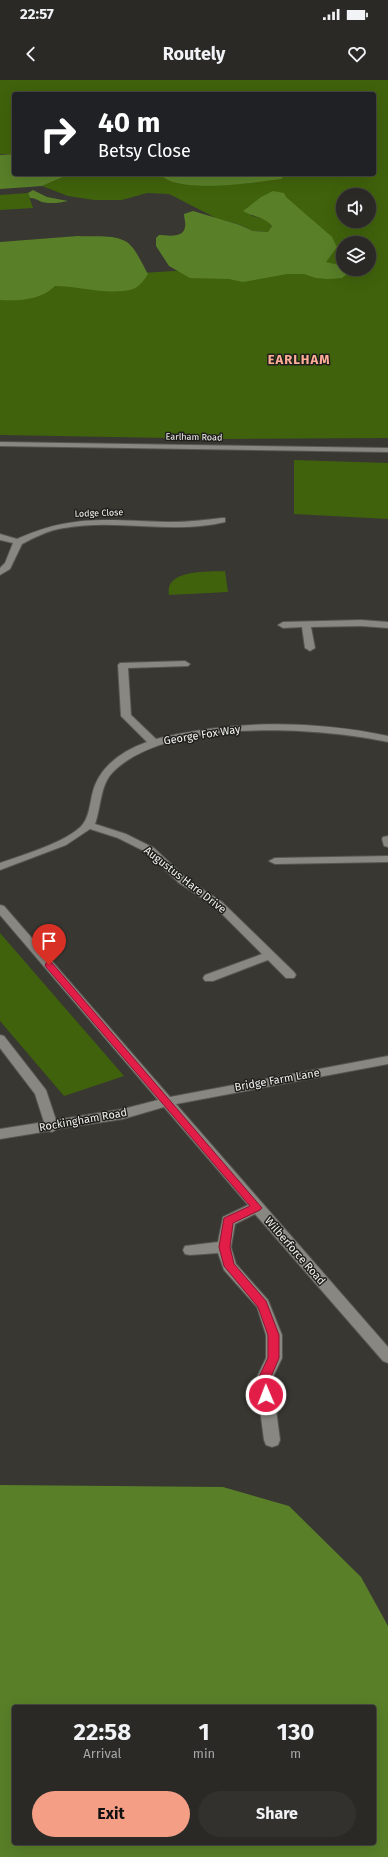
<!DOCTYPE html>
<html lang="en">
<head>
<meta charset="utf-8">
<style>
  body { margin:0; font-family:"Fira Sans",sans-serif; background:#32312e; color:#f1f3f6; height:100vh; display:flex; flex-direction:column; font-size:15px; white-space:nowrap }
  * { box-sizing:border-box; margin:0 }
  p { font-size:13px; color:#a5a6a7 }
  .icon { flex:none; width:22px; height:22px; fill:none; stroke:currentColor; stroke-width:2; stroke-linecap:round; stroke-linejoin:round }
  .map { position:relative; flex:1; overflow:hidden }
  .panel { position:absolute; left:12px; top:1625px; width:364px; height:140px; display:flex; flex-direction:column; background:#2a2926; border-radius:4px; box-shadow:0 4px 16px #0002,0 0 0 1px #464543 }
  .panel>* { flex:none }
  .top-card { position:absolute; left:12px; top:12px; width:364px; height:84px; border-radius:4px; box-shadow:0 4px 16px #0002,0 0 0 1px #464543; background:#202124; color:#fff; overflow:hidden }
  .buttons { position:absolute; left:336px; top:108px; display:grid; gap:8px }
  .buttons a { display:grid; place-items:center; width:40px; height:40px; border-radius:50%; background:#2a2926; box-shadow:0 4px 16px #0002,0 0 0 1px #464543; font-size:20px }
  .pin { position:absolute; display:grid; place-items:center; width:34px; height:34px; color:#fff; margin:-41px -17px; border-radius:50% 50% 50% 0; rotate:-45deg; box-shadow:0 0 4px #0007 }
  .pin .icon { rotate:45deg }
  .me { position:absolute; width:44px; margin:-22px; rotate:359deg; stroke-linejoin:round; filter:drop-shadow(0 0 3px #0008) }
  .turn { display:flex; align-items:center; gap:14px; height:84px; padding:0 20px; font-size:18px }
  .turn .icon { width:52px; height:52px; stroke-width:2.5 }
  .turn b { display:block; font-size:28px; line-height:34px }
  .eta { display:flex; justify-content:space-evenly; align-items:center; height:68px; text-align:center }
  .eta b { font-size:24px; font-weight:700; line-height:28px }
  .button { display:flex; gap:8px; margin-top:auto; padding:8px 20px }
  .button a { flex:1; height:46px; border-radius:24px; background:#f49e86; color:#111; font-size:16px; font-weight:700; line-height:46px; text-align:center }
  .button a+a { background:#32312e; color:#f1f3f6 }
  .status { display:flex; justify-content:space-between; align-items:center; height:28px; padding:0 20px; background:#2a2926; direction:ltr }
  .status svg { height:11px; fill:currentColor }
  header { display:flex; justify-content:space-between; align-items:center; height:52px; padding:0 20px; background:#2a2926; font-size:18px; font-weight:700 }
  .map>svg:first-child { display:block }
  .green { fill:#40620c; fill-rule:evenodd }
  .forest { fill:#597f29; fill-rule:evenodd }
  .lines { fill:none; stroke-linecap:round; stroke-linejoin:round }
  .minor-casing { stroke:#565651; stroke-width:2 }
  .secondary-casing { stroke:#565651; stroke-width:2 }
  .minor { fill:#888782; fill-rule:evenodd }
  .secondary { fill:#888782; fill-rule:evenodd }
  .route { fill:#e11d48; stroke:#92132f }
  .labels { text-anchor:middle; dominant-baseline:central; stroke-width:3; stroke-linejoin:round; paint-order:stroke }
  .far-street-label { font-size:9px; fill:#f3f2ef; stroke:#1f1f1c }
  .street-label { font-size:11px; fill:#f3f2ef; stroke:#1f1f1c }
  .far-district-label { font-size:13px; font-weight:bold; letter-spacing:1px; fill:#feae97; stroke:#1f1f1c }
</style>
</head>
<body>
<div class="status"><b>22:57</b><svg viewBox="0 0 49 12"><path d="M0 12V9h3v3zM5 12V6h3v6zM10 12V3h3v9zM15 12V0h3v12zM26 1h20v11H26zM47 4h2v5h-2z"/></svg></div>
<header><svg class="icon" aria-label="back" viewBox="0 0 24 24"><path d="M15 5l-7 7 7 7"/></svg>Routely<svg class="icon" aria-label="heart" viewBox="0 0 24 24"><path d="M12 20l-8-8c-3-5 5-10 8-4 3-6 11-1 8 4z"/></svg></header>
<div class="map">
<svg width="388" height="1777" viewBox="0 0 388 1777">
  <rect width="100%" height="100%" fill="#383732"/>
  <path class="green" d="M0 0H388V358L225 359 0 355V202L301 183 261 117 253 125 246 128 252 136 267 140 272 146 268 152 253 151 241 145 216 138 169 114 147 113 122 120H94L68 116 42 106 63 97 64 95 62 94H160L259 101H261L256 94H374V14H14V74H0ZM343 115H369V141H343ZM343 163H369V189H343Z
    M28 113 33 128 0 130V115Z
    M294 380 388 383V439L294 434Z
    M225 491 228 512 169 515C164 489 208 492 225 491Z
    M0 853 124 996 64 1016 0 941Z"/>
  <path class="forest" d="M14 74V94L65 95 63 97 42 106 0 109V75Z
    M160 94H286L281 99C255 102 177 115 160 94Z
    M33 110 47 117 68 121C60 123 50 124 42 122 37 120 35 118 30 118L28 113Z
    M273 111 284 113 286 117 332 157 337 167 326 182 343 186V189L349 190 347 194 342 198 328 199 316 198 304 194H287L243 202 229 199 190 198 169 186 156 166V158L159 155C167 155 183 159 185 147 186 143 184 138 184 134L193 131 240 145 253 151 268 152 272 146C265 137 253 137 243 131L261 117Z
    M78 156C92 157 113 154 125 161 135 166 142 184 148 194 145 199 139 207 133 209 110 216 79 206 55 206 41 220 20 221 0 220V162Z
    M0 1405 223 1407 289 1426 361 1497 388 1546V1777H0ZM14 1627H374V1763H14Z"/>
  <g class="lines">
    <defs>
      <path id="minor" d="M222 438H225V442C172 455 117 438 64 448 49 450 35 457 22 464L10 489 0 495V488L5 483 13 463 0 460V454L17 459C74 433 111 441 170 442 188 442 205 440 222 438Z
        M361 540 388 542V548L361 546 311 547 315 568 310 571 305 568 302 547 283 548 278 545 283 542Z
        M185 581 190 584 188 586 128 588 131 635 156 659C232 640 311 640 388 656V662C318 647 166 637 112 693 100 706 101 728 95 744L126 754 154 768 187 799 222 822 294 892 296 895 294 898H286L268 880 213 901H205L203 898 205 895 262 874 214 826 179 803 146 772 118 758 90 749 66 765 0 790V783C20 776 70 761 83 744 89 736 90 724 92 715 98 687 122 671 147 662L121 636 118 585 120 583Z
        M388 756V767L384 766 382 759 383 757Z
        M388 776V782L275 784 269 781 275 778Z
        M0 825 4 826 170 1017 388 976V984L176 1024 388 1267V1283L383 1281 255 1134 235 1144 231 1167 236 1184 268 1220 282 1255V1278L272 1299 280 1360 278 1365 272 1367 266 1365 264 1360 256 1299 266 1278V1255L257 1227 224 1190 218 1173 190 1175 185 1174 183 1170 185 1166 218 1162 223 1137 248 1125 164 1027 123 1039 57 1049 52 1052 49 1051 0 1059V1049L44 1042 35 1014 0 968V955L4 956 46 1010 56 1040 123 1029 158 1020 0 835Z"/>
      <path id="secondary" d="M0 362 388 368V372L0 366Z"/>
    </defs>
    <use href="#minor" class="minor-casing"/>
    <use href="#secondary" class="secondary-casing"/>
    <use href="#minor" class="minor"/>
    <use href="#secondary" class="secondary"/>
  </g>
  <path class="route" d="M49 882 52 883 262 1128 260 1130 233 1143 230 1167 234 1184 266 1221 279 1255V1278L270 1299 272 1315 270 1318 266 1319 262 1318 258 1299 268 1278V1255L258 1227 224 1186 219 1167 224 1138 250 1126 46 887 45 885 46 883Z"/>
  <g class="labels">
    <g class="far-street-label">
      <text transform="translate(194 357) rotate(1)">Earlham Road</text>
      <text transform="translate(99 433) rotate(-2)">Lodge Close</text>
    </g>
    <g class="street-label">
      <text transform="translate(202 655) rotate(-9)">George Fox Way</text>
      <text transform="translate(185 800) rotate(38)">Augustus Hare Drive</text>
      <text transform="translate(277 1000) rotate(-10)">Bridge Farm Lane</text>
      <text transform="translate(83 1040) rotate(-10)">Rockingham Road</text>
      <text transform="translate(295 1171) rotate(49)">Wilberforce Road</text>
    </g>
    <g class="far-district-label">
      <text x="299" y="279">EARLHAM</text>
    </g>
  </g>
</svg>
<div class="buttons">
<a><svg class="icon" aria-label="sound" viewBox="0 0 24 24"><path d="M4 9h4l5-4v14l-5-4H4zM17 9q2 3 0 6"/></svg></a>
<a><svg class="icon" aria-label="layers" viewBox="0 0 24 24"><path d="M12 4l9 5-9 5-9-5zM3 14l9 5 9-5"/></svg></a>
</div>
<div class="pin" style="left:49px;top:885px;background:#d93025"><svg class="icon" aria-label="arrive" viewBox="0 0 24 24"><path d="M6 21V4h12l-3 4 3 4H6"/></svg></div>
<svg class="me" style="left:266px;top:1315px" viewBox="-20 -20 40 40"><circle r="17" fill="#e11d48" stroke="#fff" stroke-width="3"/><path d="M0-11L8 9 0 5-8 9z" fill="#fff"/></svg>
<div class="top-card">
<div class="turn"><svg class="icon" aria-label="right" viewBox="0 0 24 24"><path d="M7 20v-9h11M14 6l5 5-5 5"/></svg><div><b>40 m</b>Betsy Close</div></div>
</div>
<section class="panel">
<div class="eta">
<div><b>22:58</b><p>Arrival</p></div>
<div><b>1</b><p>min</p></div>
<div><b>130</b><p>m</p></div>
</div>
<div class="button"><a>Exit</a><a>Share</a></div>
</section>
</div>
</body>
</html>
